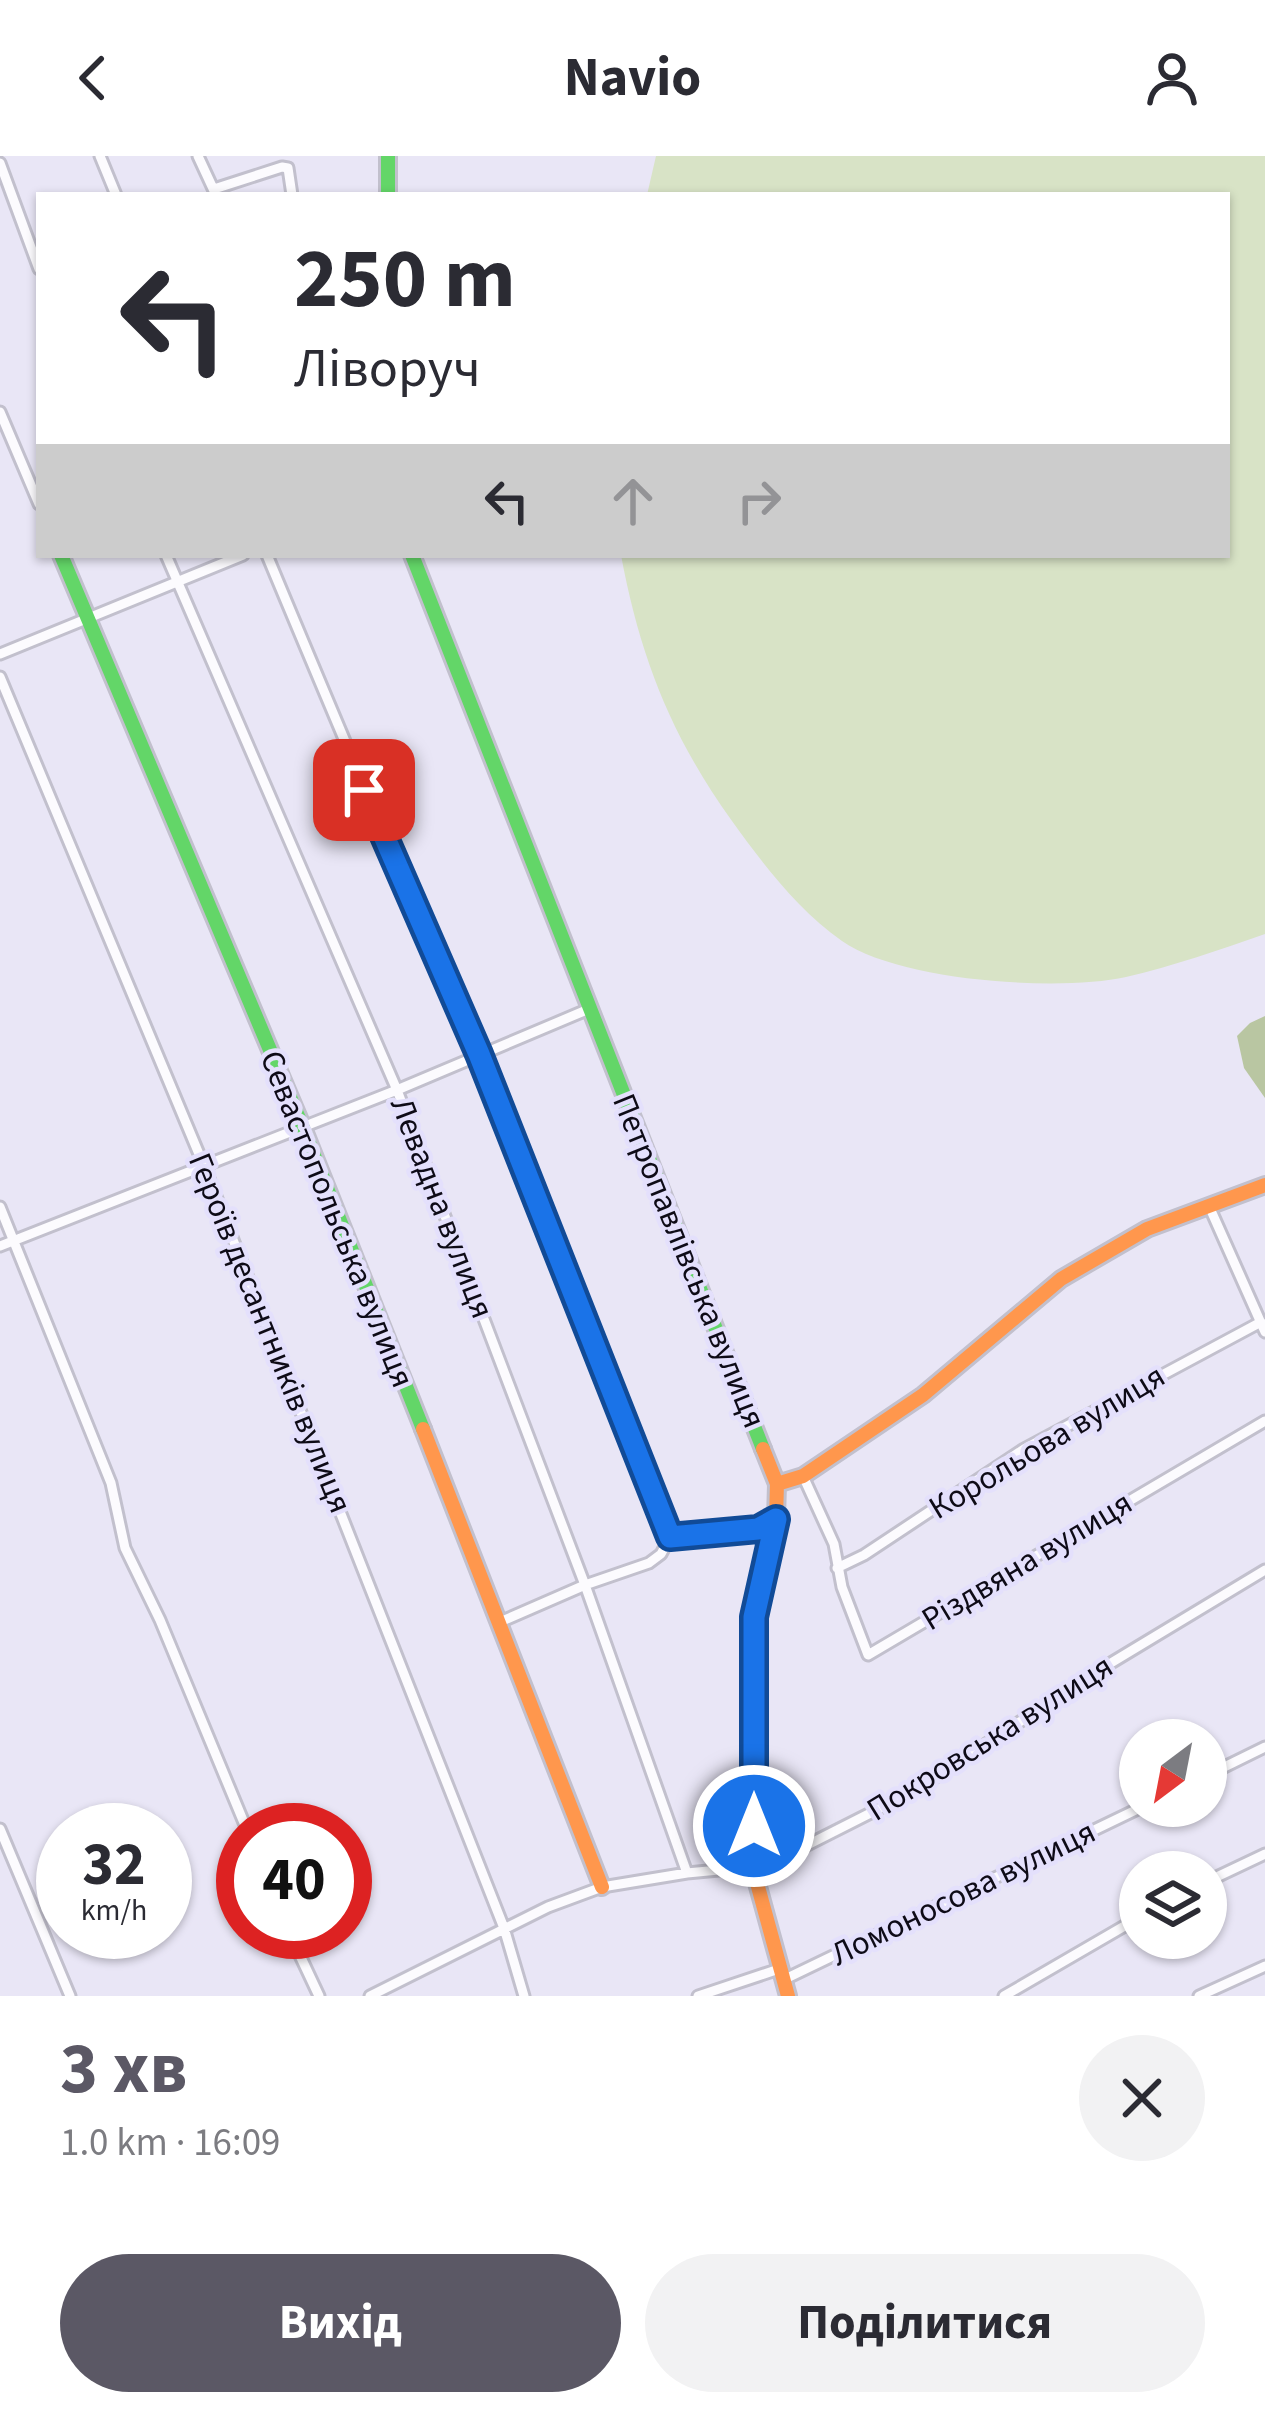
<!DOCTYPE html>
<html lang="uk">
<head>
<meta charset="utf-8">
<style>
  body { margin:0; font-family:"Source Sans 3",sans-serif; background:#f2f2f3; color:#2b2b33; height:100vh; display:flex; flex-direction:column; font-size:45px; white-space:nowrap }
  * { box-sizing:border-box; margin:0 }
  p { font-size:39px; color:#7c7c81 }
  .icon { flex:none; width:66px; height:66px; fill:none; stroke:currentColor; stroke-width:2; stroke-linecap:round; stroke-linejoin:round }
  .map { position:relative; height:1840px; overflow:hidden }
  .sheet { display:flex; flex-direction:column; background:#fff; flex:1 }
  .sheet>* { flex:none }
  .hud { position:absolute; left:36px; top:36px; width:1194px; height:366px; border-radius:0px; box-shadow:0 3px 9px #0004; background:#fff; color:#2b2b33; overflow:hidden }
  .needle { width:78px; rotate:212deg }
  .buttons { position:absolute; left:1119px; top:1563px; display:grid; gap:24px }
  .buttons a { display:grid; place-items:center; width:108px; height:108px; border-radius:50%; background:#fff; box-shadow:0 3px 9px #0004; font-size:60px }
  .speed { position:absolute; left:36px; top:1647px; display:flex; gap:24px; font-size:60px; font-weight:700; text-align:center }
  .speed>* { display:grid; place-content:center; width:156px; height:156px; border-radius:50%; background:#fff; box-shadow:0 3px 9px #0004; line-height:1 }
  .speed small { font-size:30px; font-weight:400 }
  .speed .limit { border:18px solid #d22; background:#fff; color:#111 }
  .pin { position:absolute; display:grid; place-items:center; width:102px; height:102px; color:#fff; margin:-51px; border-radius:24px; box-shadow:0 6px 18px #0006 }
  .me { position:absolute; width:132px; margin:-66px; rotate:0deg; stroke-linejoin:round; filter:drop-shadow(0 0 9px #0008) }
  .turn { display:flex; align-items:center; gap:42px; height:252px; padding:0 60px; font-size:54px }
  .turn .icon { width:156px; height:156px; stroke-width:2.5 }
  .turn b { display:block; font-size:84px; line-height:102px }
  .lanes { display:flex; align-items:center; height:114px; padding:0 60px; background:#0003; justify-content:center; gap:60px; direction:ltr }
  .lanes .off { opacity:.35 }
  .round { display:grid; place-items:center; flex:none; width:126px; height:126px; border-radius:63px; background:#f2f2f3 }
  .headline { display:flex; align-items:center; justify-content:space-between; height:204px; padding:0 60px }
  h1 { font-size:72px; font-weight:700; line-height:90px; color:#5b5865 }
  .cta { display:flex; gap:24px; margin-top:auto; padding:24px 60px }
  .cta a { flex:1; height:138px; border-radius:72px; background:#5b5865; color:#fff; font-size:48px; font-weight:700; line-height:138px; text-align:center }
  .cta a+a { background:#f2f2f3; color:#2b2b33 }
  header { display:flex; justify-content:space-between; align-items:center; height:156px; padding:0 60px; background:#fff; font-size:54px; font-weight:700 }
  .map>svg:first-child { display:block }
  .green { fill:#d8e3c6 }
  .forest { fill:#b9c6a2 }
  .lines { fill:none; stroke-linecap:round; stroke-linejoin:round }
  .street-casing { stroke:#c2c0cd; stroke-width:15 }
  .fast-casing { stroke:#c2c0cd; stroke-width:20 }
  .slow-casing { stroke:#c2c0cd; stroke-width:20 }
  .street { stroke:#fcfbfe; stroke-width:9 }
  .fast { stroke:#63d668; stroke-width:14 }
  .slow { stroke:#ff974d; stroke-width:14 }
  .route-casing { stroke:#114b97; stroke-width:30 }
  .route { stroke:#1a73e8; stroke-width:21 }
  .labels { text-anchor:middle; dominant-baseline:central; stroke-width:9; stroke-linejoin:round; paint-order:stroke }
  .street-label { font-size:33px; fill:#0e0b17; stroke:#e4e0fc }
</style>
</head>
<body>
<header><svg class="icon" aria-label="back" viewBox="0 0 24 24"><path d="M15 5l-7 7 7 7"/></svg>Navio<svg class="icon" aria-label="person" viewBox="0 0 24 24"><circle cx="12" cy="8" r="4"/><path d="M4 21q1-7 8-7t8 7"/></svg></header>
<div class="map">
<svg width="1265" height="1840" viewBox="0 0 1265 1840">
  <rect width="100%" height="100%" fill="#e9e6f6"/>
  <path class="green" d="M656 0H1265V778C1219 794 1173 810 1126 821 1058 836 899 825 842 785 797 753 763 708 732 665 671 580 640 501 621 399H1227V39H647Z"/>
  <path class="forest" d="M1265 860V942L1244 912 1237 880 1250 867Z"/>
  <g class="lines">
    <defs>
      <path id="street" d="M100 0 116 39
        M198 0 216 39
        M0 7 39 113
        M214 33 282 11 288 12 292 39
        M0 256 39 348
        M166 399 397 934 585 1429 687 1717
        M267 399C403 726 544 1050 670 1381
        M0 498 243 399
        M0 521 204 1010 504 1772 524 1840
        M1209 1050 1265 1176
        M0 1051 111 1327 125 1392 160 1464 247 1674
        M0 1090 397 934 589 853
        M803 1320 834 1388 842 1431 868 1499 1265 1265
        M670 1381 758 1373 776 1363
        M837 1412 864 1399 1024 1293 1261 1166
        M500 1466 585 1429 649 1407 661 1398 670 1381
        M1206 1620 1265 1591
        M0 1673 70 1840
        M1206 1726 1265 1698
        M289 1776 319 1840
        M783 1824 1144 1650
        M370 1840 548 1751 602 1731 687 1717 740 1712 754 1716 916 1634 1091 1519 1265 1414
        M698 1840 779 1813
        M1004 1840 1140 1761
        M1199 1840 1265 1810"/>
      <path id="fast" d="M388 0V39
        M61 399 303 972 423 1273
        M412 399 763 1293"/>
      <path id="slow" d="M423 1273 602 1731
        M763 1293 777 1328 776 1363 754 1461V1716L788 1840
        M777 1328 803 1320 923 1239 1061 1123 1147 1073 1265 1029"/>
    </defs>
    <use href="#street" class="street-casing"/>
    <use href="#fast" class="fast-casing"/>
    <use href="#slow" class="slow-casing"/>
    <use href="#street" class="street"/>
    <use href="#fast" class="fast"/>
    <use href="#slow" class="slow"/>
  </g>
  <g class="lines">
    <defs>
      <path id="route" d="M364 634 479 898 670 1381 758 1373 776 1363 754 1461V1670"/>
    </defs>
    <use href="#route" class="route-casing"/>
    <use href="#route" class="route"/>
  </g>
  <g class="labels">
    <g class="street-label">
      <text transform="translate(442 1052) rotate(69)">Левадна вулиця</text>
      <text transform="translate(337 1063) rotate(68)">Севастопольська вулиця</text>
      <text transform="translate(689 1105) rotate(68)">Петропавлівська вулиця</text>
      <text transform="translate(270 1177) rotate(68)">Героїв десантників вулиця</text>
      <text transform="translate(1047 1286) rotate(-31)">Корольова вулиця</text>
      <text transform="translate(1027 1405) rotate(-31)">Різдвяна вулиця</text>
      <text transform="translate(990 1582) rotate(-32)">Покровська вулиця</text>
      <text transform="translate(963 1737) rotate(-26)">Ломоносова вулиця</text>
    </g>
  </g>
</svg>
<div class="buttons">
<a><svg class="needle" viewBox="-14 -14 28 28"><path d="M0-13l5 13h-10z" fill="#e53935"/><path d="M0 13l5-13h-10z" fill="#7c7c81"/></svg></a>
<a><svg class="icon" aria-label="layers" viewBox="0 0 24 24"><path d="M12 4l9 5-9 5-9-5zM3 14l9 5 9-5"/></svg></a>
</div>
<div class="speed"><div>32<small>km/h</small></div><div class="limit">40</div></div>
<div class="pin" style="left:364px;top:634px;background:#d93025"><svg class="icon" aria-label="arrive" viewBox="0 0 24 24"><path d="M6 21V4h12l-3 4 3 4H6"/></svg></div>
<svg class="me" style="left:754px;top:1670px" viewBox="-20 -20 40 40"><circle r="17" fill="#1a73e8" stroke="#fff" stroke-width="3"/><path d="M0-11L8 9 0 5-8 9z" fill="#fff"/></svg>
<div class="hud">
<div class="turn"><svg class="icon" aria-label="left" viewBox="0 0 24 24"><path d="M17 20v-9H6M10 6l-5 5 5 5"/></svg><div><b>250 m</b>Ліворуч</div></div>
<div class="lanes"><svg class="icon" aria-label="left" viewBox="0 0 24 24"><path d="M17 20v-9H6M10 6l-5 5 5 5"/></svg><svg class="icon off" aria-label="ahead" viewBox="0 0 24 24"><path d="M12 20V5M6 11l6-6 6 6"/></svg><svg class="icon off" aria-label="right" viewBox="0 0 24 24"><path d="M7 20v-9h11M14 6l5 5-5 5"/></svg></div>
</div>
</div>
<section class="sheet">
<div class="headline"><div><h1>3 хв</h1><p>1.0 km · 16:09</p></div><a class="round"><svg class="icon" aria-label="close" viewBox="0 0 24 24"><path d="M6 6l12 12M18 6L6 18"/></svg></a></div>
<div class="cta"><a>Вихід</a><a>Поділитися</a></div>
</section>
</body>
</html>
